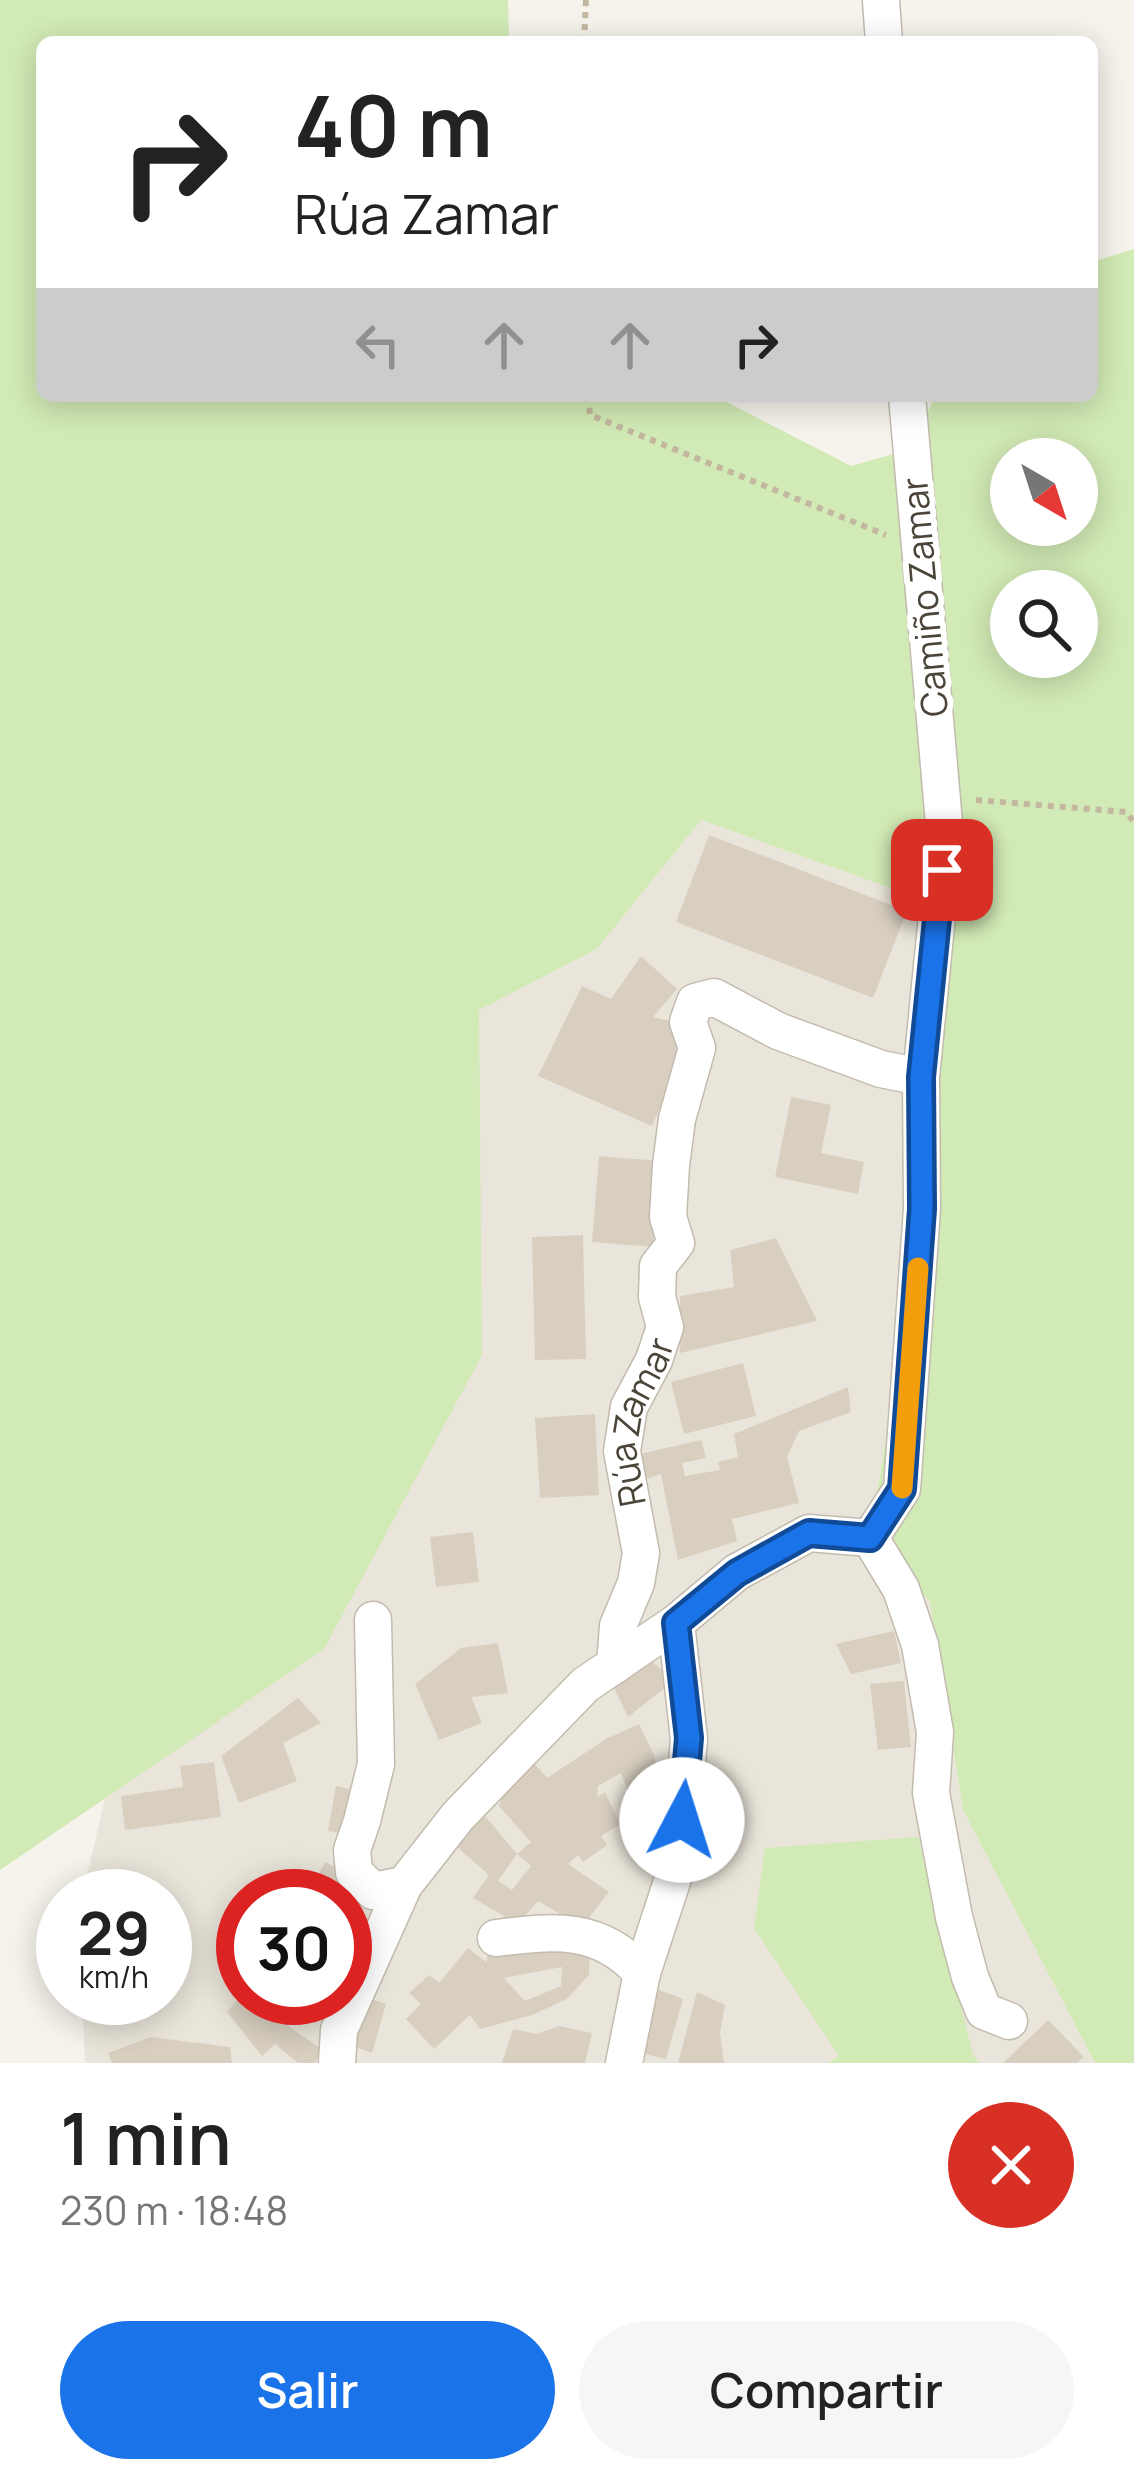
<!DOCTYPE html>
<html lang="es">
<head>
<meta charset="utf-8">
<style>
  body { margin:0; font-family:Manrope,sans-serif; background:#f6f6f6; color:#222; height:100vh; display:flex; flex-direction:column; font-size:45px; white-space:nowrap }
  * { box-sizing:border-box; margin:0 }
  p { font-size:39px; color:#767676 }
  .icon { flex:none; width:66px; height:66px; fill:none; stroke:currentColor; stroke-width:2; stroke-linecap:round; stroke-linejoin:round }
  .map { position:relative; height:2063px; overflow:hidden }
  .side { display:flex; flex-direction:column; background:#fff; flex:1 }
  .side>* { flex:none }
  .guide { position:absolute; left:36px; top:36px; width:1062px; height:366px; border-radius:18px; box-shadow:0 6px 30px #0003; background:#fff; color:#222; overflow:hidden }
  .needle { width:78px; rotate:141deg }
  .buttons { position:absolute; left:990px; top:438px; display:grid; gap:24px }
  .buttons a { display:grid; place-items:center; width:108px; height:108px; border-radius:50%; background:#fff; box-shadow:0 6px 30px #0003; font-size:60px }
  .speed { position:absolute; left:36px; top:1869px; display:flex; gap:24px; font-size:60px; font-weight:700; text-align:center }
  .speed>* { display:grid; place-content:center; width:156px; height:156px; border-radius:50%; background:#fff; box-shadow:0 6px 30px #0003; line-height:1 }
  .speed small { font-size:30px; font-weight:400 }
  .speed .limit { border:18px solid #d22; background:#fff; color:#111 }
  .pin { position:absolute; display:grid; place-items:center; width:102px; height:102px; color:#fff; margin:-51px; border-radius:24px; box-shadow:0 6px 18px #0006 }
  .me { position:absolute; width:132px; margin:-66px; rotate:5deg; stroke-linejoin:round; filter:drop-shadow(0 0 9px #0008) }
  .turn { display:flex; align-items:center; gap:42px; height:252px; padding:0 60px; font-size:54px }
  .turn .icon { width:156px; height:156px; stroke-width:2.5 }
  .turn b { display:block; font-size:84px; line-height:102px }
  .lanes { display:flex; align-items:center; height:114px; padding:0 60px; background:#0003; justify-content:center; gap:60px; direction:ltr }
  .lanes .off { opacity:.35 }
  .round { display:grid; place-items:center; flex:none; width:126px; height:126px; border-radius:63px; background:#f6f6f6 }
  .head { display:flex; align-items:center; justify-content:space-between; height:204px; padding:0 60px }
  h1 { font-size:72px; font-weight:600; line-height:90px }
  .button { display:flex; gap:24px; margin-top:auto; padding:24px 60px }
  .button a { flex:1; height:138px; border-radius:72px; background:#1a73e8; color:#fff; font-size:48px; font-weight:600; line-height:138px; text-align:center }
  .button a+a { background:#f6f6f6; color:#222 }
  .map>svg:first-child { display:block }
  .residential { fill:#eae5da; fill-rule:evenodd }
  .green { fill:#d2eab5; fill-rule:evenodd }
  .building { fill:#d8cfc1; fill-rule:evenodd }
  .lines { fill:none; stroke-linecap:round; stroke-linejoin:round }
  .minor-casing { stroke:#c2bbae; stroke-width:39 }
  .path { stroke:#c4b79f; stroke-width:6; stroke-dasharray:6 6; stroke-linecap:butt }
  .minor { stroke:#fff; stroke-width:36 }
  .route-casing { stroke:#114b97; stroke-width:30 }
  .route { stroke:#1a73e8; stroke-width:21 }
  .slow { stroke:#f59e0b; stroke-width:21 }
  .labels { text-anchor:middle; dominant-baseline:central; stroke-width:12; stroke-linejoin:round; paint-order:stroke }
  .street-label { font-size:36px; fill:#4b4439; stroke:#fff }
</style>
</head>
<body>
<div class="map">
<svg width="1134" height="2063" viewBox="0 0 1134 2063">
  <rect width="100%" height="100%" fill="#f6f3ec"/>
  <path class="residential" d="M701 820 938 905 922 1209 870 1537 930 1602 963 1810 1095 2063H979L973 2054 754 1928 840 2057 828 2063H85L82 1998H165V1896H82L105 1799 223 1631 404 1048 597 949ZM243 1896H345V1998H243Z"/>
  <path class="green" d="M0 0H508L509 42H42V396H721V399L851 466 911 449 935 396H1092V262L1134 249V2063H1095L963 1810 930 1602 870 1538 922 1209 938 905 701 820 597 949 479 1010 482 1355 324 1649 0 1870ZM1011 459H1077V525H1011ZM1011 591H1077V657H1011Z
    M918 1837 973 2054 979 2063H828L839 2056 754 1928 765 1848Z"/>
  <path class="building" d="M709 835 907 911 873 998 676 922Z
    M641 956 677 989 653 1017 678 1023 686 1047 652 1126 538 1076 582 986 611 999Z
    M791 1097 831 1105 821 1153 864 1162 858 1194 775 1177Z
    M599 1156 660 1161 653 1247 592 1242Z
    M583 1235 586 1359 535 1360 532 1237Z
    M776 1238 817 1321 680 1353V1296L734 1287 730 1250Z
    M743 1363 756 1416 684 1434 671 1382Z
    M848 1387 851 1412 799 1431 787 1457 799 1503 732 1519 737 1541 678 1560 661 1474 640 1481 635 1455 701 1440 706 1458 682 1463 685 1476 720 1470 718 1462 738 1457 734 1434Z
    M595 1414 599 1495 540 1498 535 1418Z
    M473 1532 479 1582 436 1587 430 1537Z
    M894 1631 901 1663 851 1674 836 1644Z
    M498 1643 508 1693 471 1697 482 1723 439 1740 415 1684 461 1648Z
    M646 1656 662 1670 667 1686 628 1717 610 1680Z
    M904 1681 911 1747 878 1750 870 1684Z
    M298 1698 321 1723 283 1743 297 1781 239 1803 221 1756Z
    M639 1724 654 1755 663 1790 662 1819 642 1828 621 1773 598 1786 597 1797 605 1792 620 1824 601 1836 607 1845 583 1862 578 1855 568 1864 609 1892 582 1927 538 1901 518 1924 473 1898 489 1875 449 1840 480 1810 517 1854 531 1842 499 1806 508 1779 529 1757 547 1778 606 1739ZM517 1854 531 1866 512 1890 498 1881Z
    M214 1762 221 1817 125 1830 121 1796 183 1787 180 1766Z
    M336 1786 354 1790 347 1834 328 1831Z
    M325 1862 344 1871 332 1896H308Z
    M345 1916 366 1926 349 1960 345 1958Z
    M490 1945 590 1946 589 1975 567 1999 532 2015 480 2029 470 2015 434 2049 406 2019 421 2004 409 1993 429 1975 439 1983 468 1948 486 1962ZM562 1967 561 1986 525 2001 504 1978Z
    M657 1989 683 1999 666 2059 638 2052Z
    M697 1992 725 2005 720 2033 724 2063H678Z
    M243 1993V1998H265L261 2002 295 2031 323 2050 315 2063H298L275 2044 262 2056 227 2012Z
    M361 1995 386 2004 372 2053 344 2042Z
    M1048 2020 1084 2057 1077 2063H1003Z
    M559 2026 592 2033 585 2063H502L513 2029 537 2034Z
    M151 2037 230 2047 232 2063H112L108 2053Z"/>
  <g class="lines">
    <defs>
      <g id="minor">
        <path d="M881 0 884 42"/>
        <path d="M870 1538 901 1589 920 1645 935 1732 931 1793 954 1917 970 1977 984 2011 1009 2021"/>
        <path d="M373 1620 376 1764 362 1821 352 1850 354 1872 373 1891 404 1885"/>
        <path id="s1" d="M615 1665 618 1626 636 1583 641 1553 622 1451 629 1407 654 1360 665 1327 657 1297 658 1266 676 1243 668 1217 671 1165 677 1119 697 1048 688 1022 695 1002 714 997 778 1031 881 1069 921 1077"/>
        <path d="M496 1938C554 1931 599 1925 642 1973"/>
        <path d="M337 2063 339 2030 404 1885 458 1816 585 1685 676 1623"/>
        <path d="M624 2063 642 1973 679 1860 689 1739 676 1623 737 1572 809 1533 870 1538 902 1489 922 1209 921 1077 945 835 907 396"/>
      </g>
    </defs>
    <use href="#minor" class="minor-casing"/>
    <path class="path" d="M584 42 586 0
      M588 396 590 415 886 535
      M976 800 1127 812 1134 823"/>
    <use href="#minor" class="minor"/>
  </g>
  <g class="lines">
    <defs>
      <path id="route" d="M682 1820 689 1738 676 1623 737 1573 809 1533 870 1538 902 1489 922 1209 921 1077 942 870"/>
    </defs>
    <use href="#route" class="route-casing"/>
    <use href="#route" class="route"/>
    <path class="slow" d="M902 1488 918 1268"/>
  </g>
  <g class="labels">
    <g class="street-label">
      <text transform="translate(924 597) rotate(-95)">Camiño Zamar</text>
      <text stroke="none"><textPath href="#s1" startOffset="252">Rúa Zamar</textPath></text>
    </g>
  </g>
</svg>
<div class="buttons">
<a><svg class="needle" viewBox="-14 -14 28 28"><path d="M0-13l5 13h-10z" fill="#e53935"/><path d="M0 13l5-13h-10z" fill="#767676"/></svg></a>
<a><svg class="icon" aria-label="search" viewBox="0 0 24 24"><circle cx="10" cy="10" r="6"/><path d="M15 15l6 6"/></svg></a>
</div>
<div class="speed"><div>29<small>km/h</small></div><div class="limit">30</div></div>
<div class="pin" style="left:942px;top:870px;background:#d93025"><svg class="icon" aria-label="arrive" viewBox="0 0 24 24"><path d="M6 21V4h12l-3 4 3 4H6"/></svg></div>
<svg class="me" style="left:682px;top:1820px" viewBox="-20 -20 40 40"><circle r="19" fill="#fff"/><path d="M0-13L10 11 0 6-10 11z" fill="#1a73e8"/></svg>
<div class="guide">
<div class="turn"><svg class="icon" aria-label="right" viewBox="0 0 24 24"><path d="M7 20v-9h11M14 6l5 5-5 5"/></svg><div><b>40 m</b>Rúa Zamar</div></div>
<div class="lanes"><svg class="icon off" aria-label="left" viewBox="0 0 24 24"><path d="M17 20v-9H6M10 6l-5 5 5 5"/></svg><svg class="icon off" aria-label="ahead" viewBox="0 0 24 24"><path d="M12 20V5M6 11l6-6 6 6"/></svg><svg class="icon off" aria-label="ahead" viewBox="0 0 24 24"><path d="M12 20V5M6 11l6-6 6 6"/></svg><svg class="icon" aria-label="right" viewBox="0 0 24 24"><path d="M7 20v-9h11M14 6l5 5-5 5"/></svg></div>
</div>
</div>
<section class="side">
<div class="head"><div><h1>1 min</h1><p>230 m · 18:48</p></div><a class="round" style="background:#d93025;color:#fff"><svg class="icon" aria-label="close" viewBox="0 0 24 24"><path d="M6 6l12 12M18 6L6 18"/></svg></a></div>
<div class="button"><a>Salir</a><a>Compartir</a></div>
</section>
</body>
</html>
